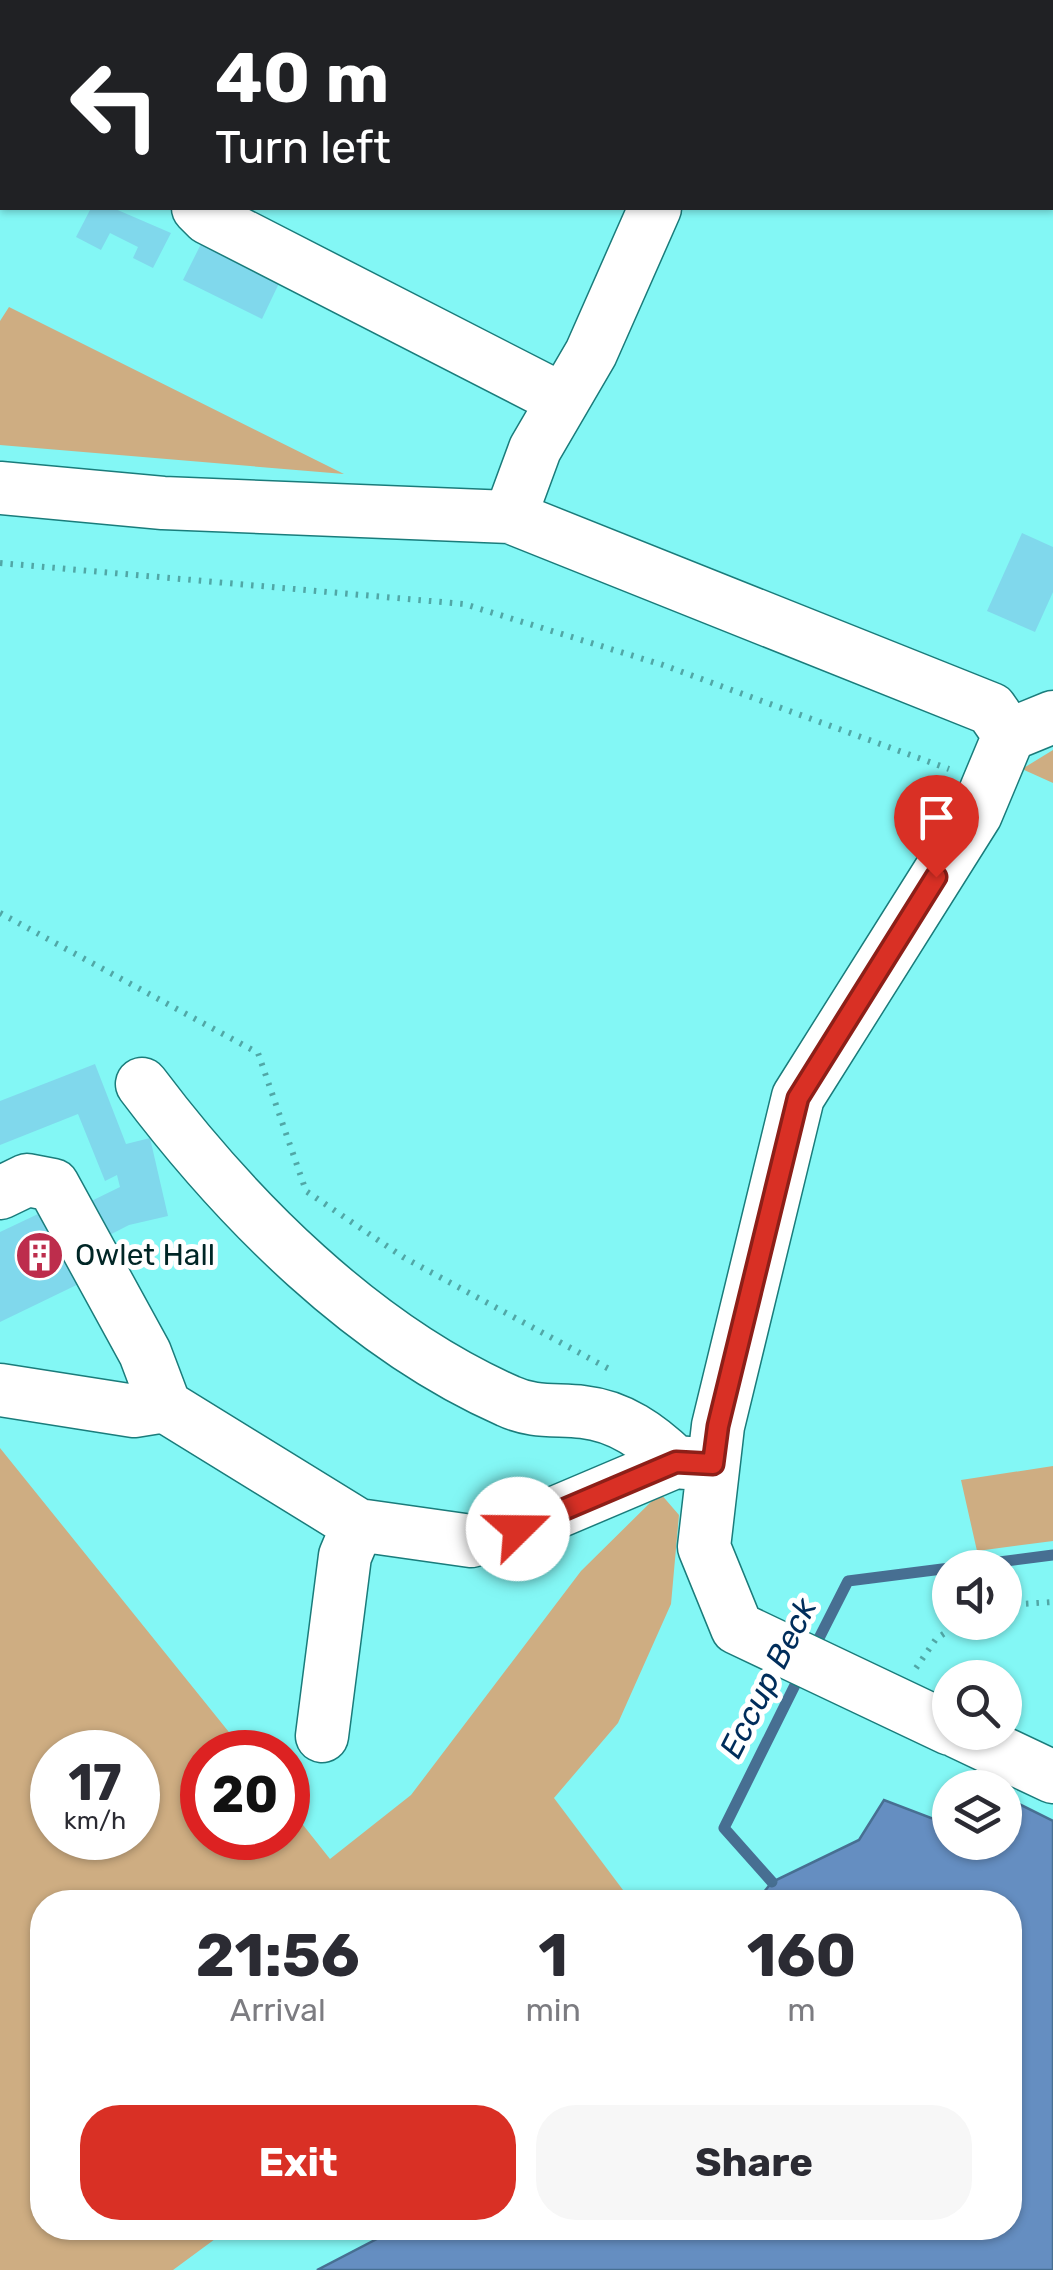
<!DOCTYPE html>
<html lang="en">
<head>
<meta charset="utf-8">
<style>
  body { margin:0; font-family:Rubik,sans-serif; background:#f7f7f7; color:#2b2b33; height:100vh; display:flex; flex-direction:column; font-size:38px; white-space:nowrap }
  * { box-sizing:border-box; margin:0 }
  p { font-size:32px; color:#7c7c81 }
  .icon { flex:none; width:55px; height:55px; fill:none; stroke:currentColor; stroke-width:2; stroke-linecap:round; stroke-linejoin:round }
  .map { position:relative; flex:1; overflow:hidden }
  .side { position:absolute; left:30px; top:1890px; width:992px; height:350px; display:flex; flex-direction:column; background:#fff; border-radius:40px; box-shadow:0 2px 8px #0004 }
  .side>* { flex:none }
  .banner { position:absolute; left:0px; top:0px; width:1055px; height:210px; box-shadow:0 2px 8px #0004; background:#202124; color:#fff; overflow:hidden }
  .tools { position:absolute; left:932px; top:1550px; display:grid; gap:20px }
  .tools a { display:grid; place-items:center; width:90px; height:90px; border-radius:50%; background:#fff; box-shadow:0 2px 8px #0004; font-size:50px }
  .speed { position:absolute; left:30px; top:1730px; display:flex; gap:20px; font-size:50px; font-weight:700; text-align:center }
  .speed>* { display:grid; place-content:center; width:130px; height:130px; border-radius:50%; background:#fff; box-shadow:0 2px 8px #0004; line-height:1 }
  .speed small { font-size:25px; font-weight:400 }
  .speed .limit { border:15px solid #d22; background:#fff; color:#111 }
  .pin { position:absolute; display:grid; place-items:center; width:85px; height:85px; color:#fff; margin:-102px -42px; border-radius:50% 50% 50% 0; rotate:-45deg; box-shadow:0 0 10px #0007 }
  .pin .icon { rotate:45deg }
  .me { position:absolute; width:110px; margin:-55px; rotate:68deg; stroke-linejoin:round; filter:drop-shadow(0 0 8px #0008) }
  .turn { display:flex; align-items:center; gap:35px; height:210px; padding:0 50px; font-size:45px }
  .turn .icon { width:130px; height:130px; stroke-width:2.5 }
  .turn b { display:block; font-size:70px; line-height:85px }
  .eta { display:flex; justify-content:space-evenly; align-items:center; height:170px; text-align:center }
  .eta b { font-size:60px; font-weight:700; line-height:70px }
  .action { display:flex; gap:20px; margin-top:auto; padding:20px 50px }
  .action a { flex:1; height:115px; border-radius:40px; background:#d93025; color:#fff; font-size:40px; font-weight:700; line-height:115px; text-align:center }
  .action a+a { background:#f7f7f7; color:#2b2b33 }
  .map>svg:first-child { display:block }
  .green { fill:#cead82; fill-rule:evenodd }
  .water { fill:#658ec1; stroke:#476f92; stroke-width:2.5 }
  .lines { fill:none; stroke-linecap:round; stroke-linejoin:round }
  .stream { stroke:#476f92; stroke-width:11 }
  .building { fill:#80d8ec }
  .minor-casing { stroke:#1a7c7b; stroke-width:55 }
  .path { stroke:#51a7a6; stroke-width:6; stroke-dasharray:2.5 8; stroke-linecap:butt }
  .minor { stroke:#fff; stroke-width:52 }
  .route-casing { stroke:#8d1f18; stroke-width:25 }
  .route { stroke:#d93025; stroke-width:18 }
  .labels { text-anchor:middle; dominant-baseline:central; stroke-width:10; stroke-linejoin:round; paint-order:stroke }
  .poi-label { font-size:30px; fill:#002626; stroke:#fff; text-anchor:start }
  .water-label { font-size:32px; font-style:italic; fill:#002d5b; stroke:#fff }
</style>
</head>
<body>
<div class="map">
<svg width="1053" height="2270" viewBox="0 0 1053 2270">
  <rect width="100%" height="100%" fill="#83f7f5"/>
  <path class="green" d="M9 307 344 474 0 445V321Z
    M1053 750V783L1022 769Z
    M0 1448 245 1752H202V1838H288V1806L330 1859 411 1795 581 1571 660 1493 679 1515 671 1604 618 1723 554 1798 632 1902H42V2228H230L173 2270H0ZM52 1752H138V1838H52Z
    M1053 1466V1541L977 1551 961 1480Z"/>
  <path class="water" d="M326 0H611L325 2Z
    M1005 1797 1053 1821V2270H317L398 2228H1010V1902H756L772 1882 859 1840 884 1800 944 1823 950 1813V1842H1005Z"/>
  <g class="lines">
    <path class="stream" d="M953 1568 1053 1555
      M812 1652 848 1581 950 1568
      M772 1882 724 1828 801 1673"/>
  </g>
  <path class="building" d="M91 208H113L171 233 153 268 133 258 138 247 110 233 101 250 76 237Z
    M204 238 282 277 262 319 183 280Z
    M1022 533 1053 547V592L1035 632 987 611Z
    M95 1064 126 1144 150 1138 168 1216 129 1225 92 1244 75 1209 120 1187 117 1175 105 1181 78 1114 0 1145V1101Z
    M57 1205 91 1278 0 1322V1232Z"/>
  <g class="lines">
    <defs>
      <path id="minor" d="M203 0 204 2
        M727 0 728 2
        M198 208 208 218 563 400
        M0 488 163 503 510 517 991 709 1009 735 976 814 798 1097 718 1426 704 1547 737 1628 950 1729
        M510 517 535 449 591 353 655 208
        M1009 735 1053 717
        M142 1084C237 1210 363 1337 508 1401 533 1413 557 1409 583 1412 620 1416 649 1437 675 1462
        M0 1193 27 1180 53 1185 145 1353 165 1406 358 1525 471 1541 517 1529 675 1462 713 1465
        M0 1390 134 1411 165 1406
        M958 1732 1053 1777
        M322 1736 345 1556 358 1525"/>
    </defs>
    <use href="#minor" class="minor-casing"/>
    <path class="path" d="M0 563 464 604 663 665 949 769
      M0 913 258 1053 306 1191 403 1257 611 1370
      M1005 1605 1053 1602
      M916 1668 936 1639 961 1622"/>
    <use href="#minor" class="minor"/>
  </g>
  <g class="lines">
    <defs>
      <path id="route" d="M518 1529 676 1462 713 1464 718 1426 798 1098 936 877"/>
    </defs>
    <use href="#route" class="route-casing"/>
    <use href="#route" class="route"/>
  </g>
  <defs>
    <symbol id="building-disc" viewBox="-11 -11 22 22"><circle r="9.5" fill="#bd2d4c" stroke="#fff"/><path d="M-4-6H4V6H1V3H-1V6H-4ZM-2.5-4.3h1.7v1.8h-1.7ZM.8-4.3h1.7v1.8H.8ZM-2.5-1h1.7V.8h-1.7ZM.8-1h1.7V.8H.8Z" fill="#fff"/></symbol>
  </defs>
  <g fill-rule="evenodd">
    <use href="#building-disc" x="12" y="1228" width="55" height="55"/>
  </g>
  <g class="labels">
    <g class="poi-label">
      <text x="75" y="1255">Owlet Hall</text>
    </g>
    <g class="water-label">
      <text transform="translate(768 1678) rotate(-63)">Eccup Beck</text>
    </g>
  </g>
</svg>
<div class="tools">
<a><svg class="icon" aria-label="sound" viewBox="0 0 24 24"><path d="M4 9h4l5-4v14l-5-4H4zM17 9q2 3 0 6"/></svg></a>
<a><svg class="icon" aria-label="search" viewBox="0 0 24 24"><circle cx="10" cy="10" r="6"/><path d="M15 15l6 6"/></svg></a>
<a><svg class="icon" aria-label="layers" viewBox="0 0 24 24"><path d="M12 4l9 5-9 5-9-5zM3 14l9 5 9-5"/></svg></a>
</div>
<div class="speed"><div>17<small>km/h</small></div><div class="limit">20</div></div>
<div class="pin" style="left:936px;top:877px;background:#d93025"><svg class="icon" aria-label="arrive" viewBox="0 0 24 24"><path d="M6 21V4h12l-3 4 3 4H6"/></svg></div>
<svg class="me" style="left:518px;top:1529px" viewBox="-20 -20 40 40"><circle r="19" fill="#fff"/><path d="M0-13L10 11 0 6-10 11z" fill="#d93025"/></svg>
<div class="banner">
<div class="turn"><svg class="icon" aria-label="left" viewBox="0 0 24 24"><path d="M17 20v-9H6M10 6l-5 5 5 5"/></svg><div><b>40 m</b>Turn left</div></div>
</div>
<section class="side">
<div class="eta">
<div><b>21:56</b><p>Arrival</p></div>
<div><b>1</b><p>min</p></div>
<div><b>160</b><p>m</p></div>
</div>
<div class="action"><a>Exit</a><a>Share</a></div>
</section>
</div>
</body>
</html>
